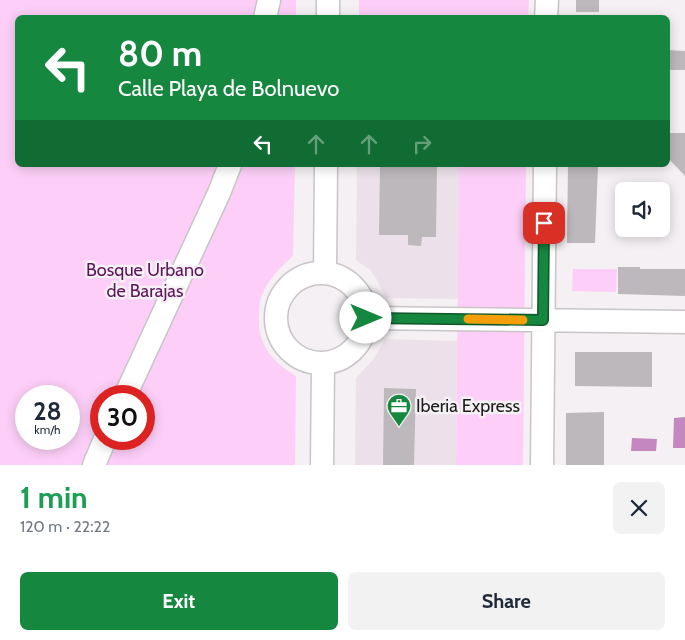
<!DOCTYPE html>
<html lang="en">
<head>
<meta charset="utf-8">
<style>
  body { margin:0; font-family:Cabin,sans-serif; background:#f2f2f3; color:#1f2937; height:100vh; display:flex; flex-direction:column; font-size:19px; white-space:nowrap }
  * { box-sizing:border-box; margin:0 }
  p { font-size:16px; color:#747a83 }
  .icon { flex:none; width:28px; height:28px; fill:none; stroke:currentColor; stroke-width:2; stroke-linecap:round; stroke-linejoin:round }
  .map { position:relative; height:465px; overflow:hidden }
  .drawer { display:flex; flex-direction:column; background:#fff; flex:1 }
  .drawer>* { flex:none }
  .hud { position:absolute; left:15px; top:15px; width:655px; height:152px; border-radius:8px; box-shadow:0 2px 12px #0003; background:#15873f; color:#fff; overflow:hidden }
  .buttons { position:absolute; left:615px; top:182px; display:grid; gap:10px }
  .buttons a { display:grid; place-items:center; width:55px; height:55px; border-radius:8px; background:#fff; box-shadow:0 2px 12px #0003; font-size:25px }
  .speed { position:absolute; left:15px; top:385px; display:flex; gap:10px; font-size:25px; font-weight:700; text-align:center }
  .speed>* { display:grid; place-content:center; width:65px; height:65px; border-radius:50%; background:#fff; box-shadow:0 2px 12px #0003; line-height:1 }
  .speed small { font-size:12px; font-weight:400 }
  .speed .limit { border:8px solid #d22; background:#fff; color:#111 }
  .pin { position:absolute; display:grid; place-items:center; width:42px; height:42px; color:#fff; margin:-21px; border-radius:10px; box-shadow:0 2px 8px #0006 }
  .me { position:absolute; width:55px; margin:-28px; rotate:90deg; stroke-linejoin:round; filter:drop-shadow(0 0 4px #0008) }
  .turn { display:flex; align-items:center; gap:18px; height:105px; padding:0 20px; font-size:22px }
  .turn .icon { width:65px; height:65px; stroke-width:2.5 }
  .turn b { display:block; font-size:35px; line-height:42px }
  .lanes { display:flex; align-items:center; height:48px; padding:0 20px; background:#0003; justify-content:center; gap:25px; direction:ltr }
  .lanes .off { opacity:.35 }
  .round { display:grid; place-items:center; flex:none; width:52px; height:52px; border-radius:8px; background:#f2f2f3 }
  .summary { display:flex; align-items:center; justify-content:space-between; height:85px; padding:0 20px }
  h1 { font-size:30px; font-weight:800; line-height:38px; color:#1e9e55 }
  .cta { display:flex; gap:10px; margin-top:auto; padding:10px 20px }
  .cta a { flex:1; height:58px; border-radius:8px; background:#15873f; color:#fff; font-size:20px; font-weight:800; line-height:58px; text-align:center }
  .cta a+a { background:#f2f2f3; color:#1f2937 }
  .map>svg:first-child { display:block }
  .built { fill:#ece1ea }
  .green { fill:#fdcff8; fill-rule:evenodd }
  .water { fill:#c587bf }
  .building { fill:#bcb8bc }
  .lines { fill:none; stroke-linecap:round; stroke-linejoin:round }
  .minor-casing { stroke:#c8c4c7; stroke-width:25 }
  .minor { stroke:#fff; stroke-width:22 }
  .route-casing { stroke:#0e5829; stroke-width:12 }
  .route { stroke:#15873f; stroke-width:9 }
  .slow { stroke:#f59e0b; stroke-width:9 }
  .labels { text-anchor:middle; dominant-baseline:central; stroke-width:5; stroke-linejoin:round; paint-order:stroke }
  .park-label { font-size:18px; fill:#5e155b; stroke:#f4f0f4 }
  .poi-label { font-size:18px; fill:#1d1c1d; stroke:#f4f0f4; text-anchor:start }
</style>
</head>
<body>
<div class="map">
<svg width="685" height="465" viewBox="0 0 685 465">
  <rect width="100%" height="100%" fill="#f4f0f4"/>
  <path class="built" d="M357 165H459L458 299 386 298 376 278 370 270 356 260Z
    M385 339 457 341 456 465H355L356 378 373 360Z"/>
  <path class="green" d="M0 0H296V17L18 18V165H295L293 256C281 267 268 279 262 295 259 300 260 308 259 314 257 344 271 361 296 376L295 465H0ZM26 396H69V439H26ZM101 396H144V439H101Z
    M359 0H529L528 17H359Z
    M459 165H526L523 465H456Z
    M573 269H617L616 292 572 291Z"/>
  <path class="water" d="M685 417V448H673L674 418Z
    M632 438 657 439 656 451H631Z"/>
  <path class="building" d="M576 0H599V12H576Z
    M668 50 685 51V70H668Z
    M668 133H685V176L668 158Z
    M380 165H437L436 237H422L421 246 408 245V235H379Z
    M568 165H598L595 243H567Z
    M618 267H640V269H685V296L618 294Z
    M575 352H652V387L575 386Z
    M384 388 416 389 414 465H383Z
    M604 412V465H566V413Z"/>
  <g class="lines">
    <defs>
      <path id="minor" d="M265 18 269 0
        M328 18V0
        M546 18 547 0
        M325 273 326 165
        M276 318a45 45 0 1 1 90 0a45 45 0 1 1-90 0Z
        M367 318 685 322
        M125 396 219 193 230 165
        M94 465 105 439
        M322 465 323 364
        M542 465 545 165"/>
    </defs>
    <use href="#minor" class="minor-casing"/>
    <use href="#minor" class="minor"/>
  </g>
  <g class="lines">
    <defs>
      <path id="route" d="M366 318 543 320 544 223"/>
    </defs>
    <use href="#route" class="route-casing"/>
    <use href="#route" class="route"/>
    <path class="slow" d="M468 319 523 320"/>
  </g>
  <defs>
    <symbol id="office-pin" viewBox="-11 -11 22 30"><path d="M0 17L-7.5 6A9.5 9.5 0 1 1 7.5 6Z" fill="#15873f" stroke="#f4f0f4"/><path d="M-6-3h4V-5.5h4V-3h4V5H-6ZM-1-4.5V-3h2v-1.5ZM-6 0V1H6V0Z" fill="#fff"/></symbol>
  </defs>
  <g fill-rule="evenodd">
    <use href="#office-pin" x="385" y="392" width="28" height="38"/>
  </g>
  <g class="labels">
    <g class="park-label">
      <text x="145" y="270">Bosque Urbano<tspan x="145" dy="21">de Barajas</tspan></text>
    </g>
    <g class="poi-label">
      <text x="416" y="406">Iberia Express</text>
    </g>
  </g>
</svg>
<div class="buttons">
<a><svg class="icon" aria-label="sound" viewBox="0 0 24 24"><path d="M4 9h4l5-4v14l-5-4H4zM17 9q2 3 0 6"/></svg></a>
</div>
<div class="speed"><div>28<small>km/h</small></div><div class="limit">30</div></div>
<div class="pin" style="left:544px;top:223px;background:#d93025"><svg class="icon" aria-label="arrive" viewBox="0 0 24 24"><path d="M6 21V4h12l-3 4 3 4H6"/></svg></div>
<svg class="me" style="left:366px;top:318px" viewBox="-20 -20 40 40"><circle r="19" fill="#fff"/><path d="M0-13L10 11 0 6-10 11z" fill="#15873f"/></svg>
<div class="hud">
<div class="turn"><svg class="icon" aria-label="left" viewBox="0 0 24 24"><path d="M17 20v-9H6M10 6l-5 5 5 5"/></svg><div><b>80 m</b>Calle Playa de Bolnuevo</div></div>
<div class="lanes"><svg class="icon" aria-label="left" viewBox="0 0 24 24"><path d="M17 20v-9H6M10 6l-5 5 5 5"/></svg><svg class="icon off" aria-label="ahead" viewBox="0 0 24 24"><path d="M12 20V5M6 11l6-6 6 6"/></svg><svg class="icon off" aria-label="ahead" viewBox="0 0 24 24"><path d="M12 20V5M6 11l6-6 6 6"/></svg><svg class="icon off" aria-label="right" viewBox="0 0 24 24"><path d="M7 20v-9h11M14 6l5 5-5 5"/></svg></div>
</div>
</div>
<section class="drawer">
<div class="summary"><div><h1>1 min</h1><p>120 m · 22:22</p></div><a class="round"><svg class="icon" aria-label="close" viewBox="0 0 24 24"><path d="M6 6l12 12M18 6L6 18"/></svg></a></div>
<div class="cta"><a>Exit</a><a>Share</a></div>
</section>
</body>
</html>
